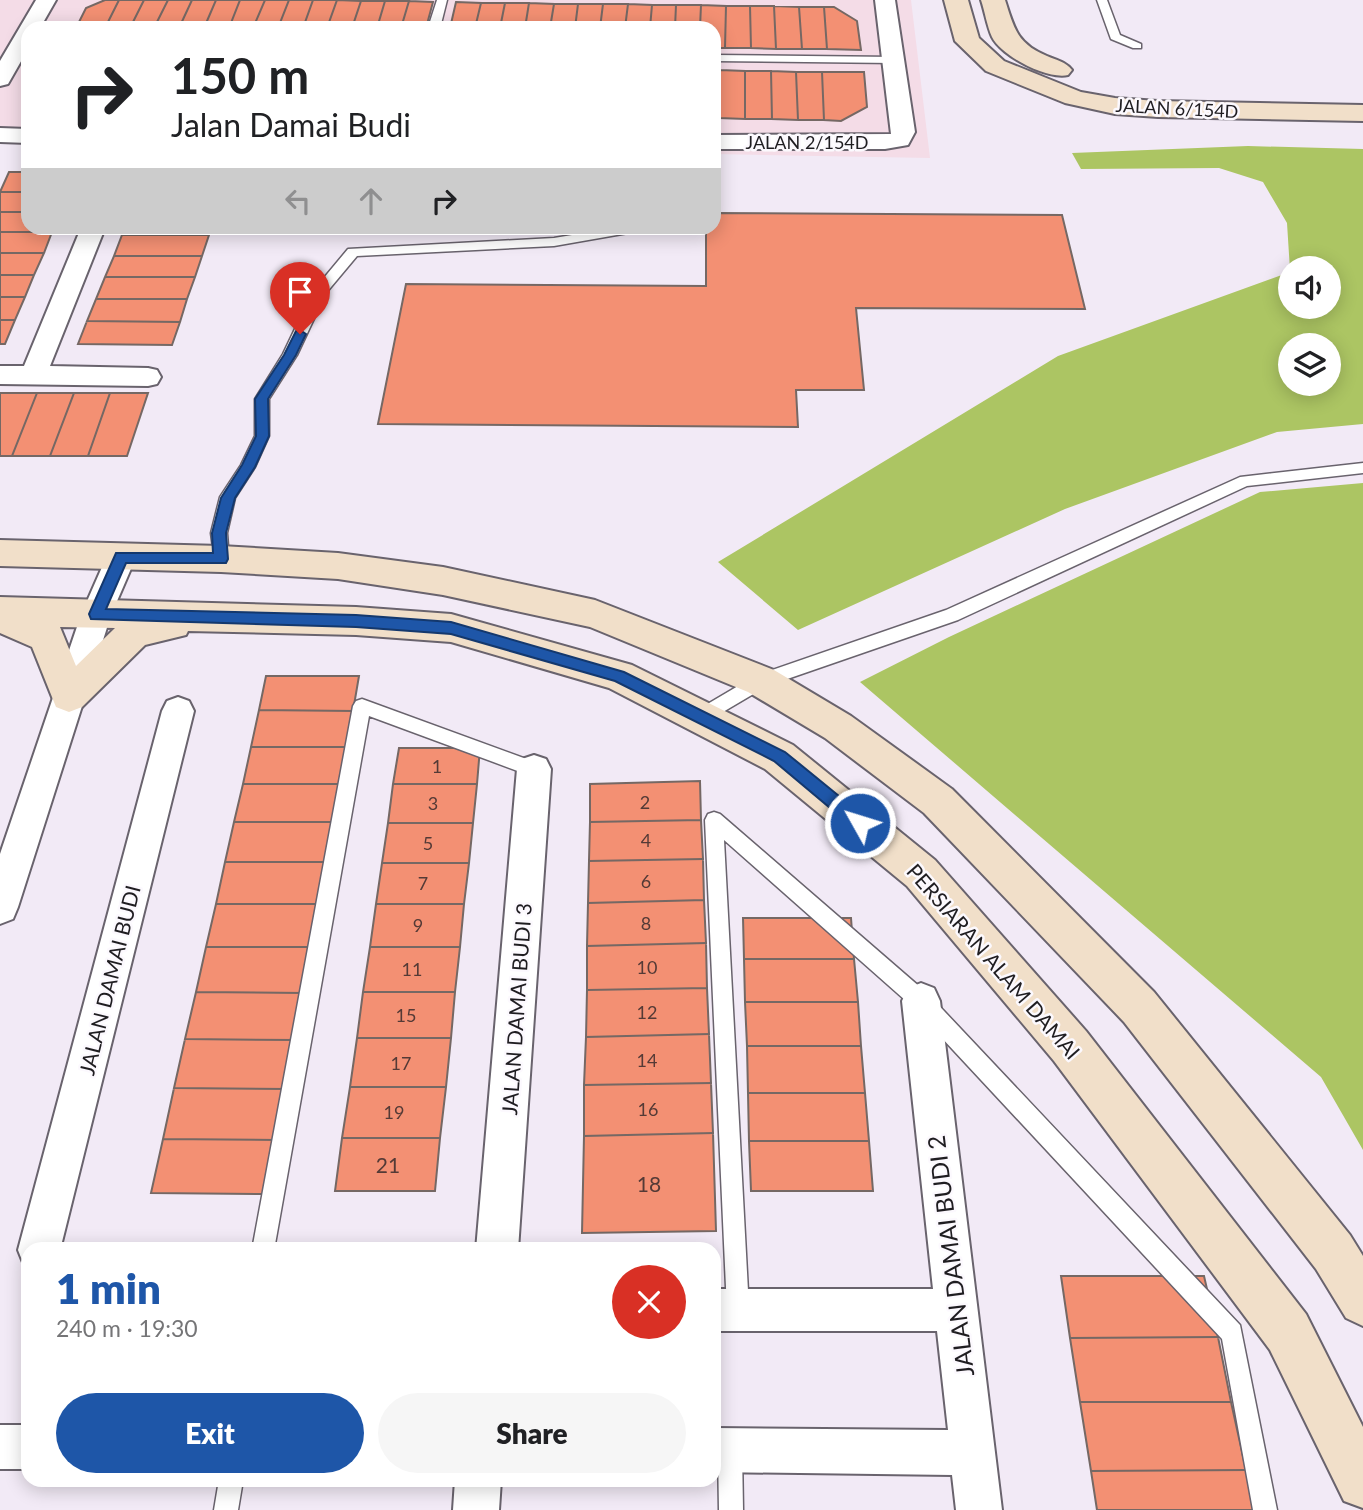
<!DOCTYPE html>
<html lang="en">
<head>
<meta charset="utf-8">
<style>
  body { margin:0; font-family:Lato,sans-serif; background:#f6f6f6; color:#202124; height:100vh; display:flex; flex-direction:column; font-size:26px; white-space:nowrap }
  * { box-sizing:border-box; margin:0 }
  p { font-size:23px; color:#757577 }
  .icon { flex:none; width:38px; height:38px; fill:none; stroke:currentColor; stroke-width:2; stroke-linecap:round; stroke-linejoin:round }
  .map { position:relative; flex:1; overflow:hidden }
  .details { position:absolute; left:21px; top:1242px; width:700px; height:245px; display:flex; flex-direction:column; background:#fff; border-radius:21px; box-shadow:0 4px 18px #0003 }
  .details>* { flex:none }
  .banner { position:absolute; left:21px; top:21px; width:700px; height:214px; border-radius:21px; box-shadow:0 4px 18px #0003; background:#fff; color:#202124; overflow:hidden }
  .tools { position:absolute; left:1278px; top:256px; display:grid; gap:14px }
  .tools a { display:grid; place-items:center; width:63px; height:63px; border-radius:50%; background:#fff; box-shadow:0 4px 18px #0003; font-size:35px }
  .pin { position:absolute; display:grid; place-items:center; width:60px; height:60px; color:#fff; margin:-72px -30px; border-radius:50% 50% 50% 0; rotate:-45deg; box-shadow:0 0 7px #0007 }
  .pin .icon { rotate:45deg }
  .me { position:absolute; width:77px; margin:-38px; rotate:309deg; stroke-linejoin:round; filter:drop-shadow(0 0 5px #0008) }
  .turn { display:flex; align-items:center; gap:24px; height:147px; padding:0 35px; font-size:32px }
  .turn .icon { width:91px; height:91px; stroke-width:2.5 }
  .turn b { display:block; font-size:49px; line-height:60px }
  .lanes { display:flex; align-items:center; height:66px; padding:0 35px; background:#0003; justify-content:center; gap:35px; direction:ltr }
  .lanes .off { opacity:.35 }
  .round { display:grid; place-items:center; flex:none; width:74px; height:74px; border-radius:37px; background:#f6f6f6 }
  .head { display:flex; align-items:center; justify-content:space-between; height:119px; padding:0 35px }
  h1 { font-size:42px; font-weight:800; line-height:52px; color:#1e56a8 }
  .action { display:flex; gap:14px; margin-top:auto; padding:14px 35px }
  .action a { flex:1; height:80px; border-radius:42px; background:#1e56a8; color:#fff; font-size:28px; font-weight:800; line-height:80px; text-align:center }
  .action a+a { background:#f6f6f6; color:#202124 }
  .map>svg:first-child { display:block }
  .commercial { fill:#f4dce7 }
  .forest { fill:#acc563; fill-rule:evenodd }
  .building { fill:#f39073; stroke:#756864; stroke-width:2 }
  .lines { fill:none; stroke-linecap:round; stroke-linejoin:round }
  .lane-casing { stroke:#69636d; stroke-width:3 }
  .street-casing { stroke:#69636d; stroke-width:4 }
  .secondary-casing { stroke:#69636d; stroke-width:4 }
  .lane { fill:#fff; fill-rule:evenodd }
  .street { fill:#fff; fill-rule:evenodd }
  .secondary { fill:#f1dfc9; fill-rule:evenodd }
  .route { fill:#1e56a8; stroke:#14386d; stroke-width:2 }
  .labels { text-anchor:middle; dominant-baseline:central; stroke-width:5; stroke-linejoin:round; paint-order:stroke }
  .far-street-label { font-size:18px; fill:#1f1d21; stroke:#fcf9fe }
  .number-label { font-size:18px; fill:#543a36 }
  .street-label { font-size:21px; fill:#1f1d21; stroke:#fcf9fe }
  .near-number-label { font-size:21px; fill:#543a36 }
  .near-street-label { font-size:24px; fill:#1f1d21; stroke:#fcf9fe }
</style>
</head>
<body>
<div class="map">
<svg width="1363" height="1510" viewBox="0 0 1363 1510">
  <rect width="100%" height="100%" fill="#f2eaf6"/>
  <path class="commercial" d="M0 0H911L930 158 714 154V28H28V142H0Z"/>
  <path class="forest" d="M1248 146 1363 149V424L1277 432 1065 509 798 630 718 562 1058 356 1290 272V306H1328V268H1290V270L1287 223 1263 182 1219 168 1081 169 1072 153ZM1290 345H1328V383H1290Z
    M1363 483V1150L1321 1077 860 682 949 637 1260 492Z"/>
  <path class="building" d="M105 0H119L105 28H76L86 8Z
    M119 0H144L130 28H105Z
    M144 0H168L154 28H130Z
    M168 0H192L179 28H154Z
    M192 0H216L204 28H179Z
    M216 0H240L229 28H204Z
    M240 0H265L253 28H229Z
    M265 0H289L278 28H253Z
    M289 0H313L303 28H278Z
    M313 0H337L327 28H303Z
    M337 0 361 1 352 28H327Z
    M361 1H385L377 28H352Z
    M385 1H409L401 28H377Z
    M409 1 433 2 426 28H401Z
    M456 2 481 3 475 28H450Z
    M481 3H505L500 28H475Z
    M505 3H529L525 28H500Z
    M529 3 554 4 550 28H525Z
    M554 4H578L575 28H550Z
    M578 4H603L600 28H575Z
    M603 4H628L625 28H600Z
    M628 4 652 5 650 28H625Z
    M652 5H676L675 28H650Z
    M676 5H701L700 28H675Z
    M701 5 726 6 725 48H714V28H700Z
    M726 6H750L751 48H725Z
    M750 6H774L776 49 751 48Z
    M774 6 799 7 802 49H776Z
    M799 7H824L827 49H802Z
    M824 7H834L857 21 861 50 827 49Z
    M714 70H720L719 118H714Z
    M720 70 745 71V119L719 118Z
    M745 71H771L772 119H745Z
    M771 71 796 72 798 120 772 119Z
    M796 72H822L824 120H798Z
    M822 72H864L867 107 841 121 824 120Z
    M9 172H28V192H0Z
    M0 192H28V212H0Z
    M0 212H28V228H54L52 232H0Z
    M714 213 1062 215 1085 309 856 308 864 390H796L798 427 378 424 406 284 706 286V228H714Z
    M125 228H212L209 235H122Z
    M0 232H52L44 253H0Z
    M122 235H209L202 256H114Z
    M0 253H44L34 275H0Z
    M114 256H202L195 277H105Z
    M0 275H34L25 297H0Z
    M105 277H195L187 299H96Z
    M0 297H25L15 320H0Z
    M96 299H187L180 322 87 321Z
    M0 320H15L5 344H0Z
    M87 321 180 322 172 345 78 344Z
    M37 393 12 456H0V393Z
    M37 393H74L50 456H12Z
    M74 393H110L88 456H50Z
    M110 393H148L127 456H88Z
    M266 676H359L353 711 259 710Z
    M259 710 353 711 346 747H251Z
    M251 747H346L340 784H243Z
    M399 748H480L477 784H393Z
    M700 781 701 820 590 822V784Z
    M243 784H340L333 822H234Z
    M393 784H477L473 823H388Z
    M701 820 703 859 589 861 590 822Z
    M234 822H333L326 862H225Z
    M388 823H473L469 863H382Z
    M703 859 704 900 588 903 589 861Z
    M225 862H326L319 904H216Z
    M382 863H469L464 904H376Z
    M704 900 706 943 587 946 588 903Z
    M216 904H319L311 947H206Z
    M376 904H464L460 947H370Z
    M743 918H851L854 959H744Z
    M706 943 707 988 587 990V946Z
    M206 947H311L303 993 196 992Z
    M370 947H460L455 992H363Z
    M744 959H854L858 1002H745Z
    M707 988 709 1034 586 1037 587 990Z
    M196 992 303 993 295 1040 185 1039Z
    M363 992H455L451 1038H357Z
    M745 1002H858L861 1046H747Z
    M709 1034 711 1083 584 1085 586 1037Z
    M357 1038H451L446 1087H350Z
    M185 1039 295 1040 287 1089 174 1088Z
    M747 1046H861L865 1093H748Z
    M711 1083 713 1133 584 1136V1085Z
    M350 1087H446L440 1138H342Z
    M174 1088 287 1089 277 1140 163 1139Z
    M748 1093H865L869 1141H749Z
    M713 1133 716 1231 582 1233 584 1136Z
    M342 1138H440L435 1191H335Z
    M163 1139 277 1140 268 1194 151 1193Z
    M749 1141H869L873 1191H751Z
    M1061 1276H1204L1218 1337 1070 1338Z
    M1218 1337 1231 1402H1080L1070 1338Z
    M1080 1402H1231L1246 1470 1091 1471Z
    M1246 1470 1254 1510H1097L1091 1471Z"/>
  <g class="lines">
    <defs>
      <path id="lane" d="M437 0H447L440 28H428Z
        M1097 0H1107L1120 35 1141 44V48H1133L1111 39Z
        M714 55 894 57 900 60 894 63 714 61Z
        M614 228H640L634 232 554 246 357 256 326 293 297 355 269 399V436L255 467 235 498 227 533 229 559 221 565 215 563 211 533 220 497 241 465 255 436V399L283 354 313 291 348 249 554 238Z
        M1363 463V473L1247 486 958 620 767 686 706 722 700 724 694 722 691 717 694 712 755 676 946 610 1240 477Z
        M362 699 540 764 543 769 540 774 534 777 369 716 274 1250H252L353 706 356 701Z
        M714 812 720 814 928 994 1240 1325 1277 1510H1253L1222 1339 914 1008 724 840 749 1310 746 1318 738 1321 730 1318 727 1310 705 820 708 814Z
        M730 1439 738 1443 742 1451 743 1510H719L718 1451 722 1443Z
        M219 1480H243L238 1510H214Z"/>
      <path id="street" d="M36 0H56L40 28H28V49L8 84 0 86V61Z
        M875 0H895L915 132 908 145 885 149H714V135L891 134Z
        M0 128 28 129V143L0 142Z
        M81 228H105L50 366 148 368 157 370 161 377 157 384 148 386 0 384V366H24Z
        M121 545 132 549 136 557 111 615 18 907 13 919 0 924V854L81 615 110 549Z
        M178 697 189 701 194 711 60 1250H28V1266L24 1265 18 1250 162 711 167 701Z
        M534 755 546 759 551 769 518 1250H476L517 769 522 759Z
        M921 983 934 988 940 1001 1002 1510H956L952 1475 714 1472V1428L948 1430 937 1331H714V1289H933L902 1001 908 988Z
        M0 1425H28V1469H0Z
        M455 1480H501L499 1510H453Z"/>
      <path id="secondary" d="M944 0H968L979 38 1004 61 1081 92 1115 98 1158 101 1363 105V121L1158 117 1115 114 1065 103 986 71 955 41Z
        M981 0H1005C1014 28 1017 44 1047 56 1056 60 1066 62 1072 70L1068 75C1048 80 1001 56 992 37 987 26 985 12 981 0Z
        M0 540 221 546 338 553 443 567 595 600 774 670 851 716 952 789 1154 992 1350 1235 1363 1256V1326L1346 1318 1316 1269 1124 1022 924 813 825 738 748 692 590 627 443 595 338 579 221 572 0 566Z
        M0 597 356 607 451 614 632 665 793 745 935 860 1086 1031 1306 1314 1363 1427V1508L1344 1501 1270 1350 1054 1061 907 886 765 769 609 688 451 642 356 635 188 631 186 635 145 645 82 707 69 712 56 707 32 647 0 633ZM60 627 115 628 76 666Z"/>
    </defs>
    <use href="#lane" class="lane-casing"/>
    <use href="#street" class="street-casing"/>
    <use href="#secondary" class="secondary-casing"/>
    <use href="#lane" class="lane"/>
    <use href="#street" class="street"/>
    <use href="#secondary" class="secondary"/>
  </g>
  <path class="route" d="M300 330 306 334 296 355 268 399 269 436 255 467 235 498 226 533 228 559 226 563H126L106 609 356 615 451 622 624 672 785 752 866 818 868 823 866 828 860 830 854 828 774 761 615 681 451 634 356 627 91 619 89 614 116 553H213L212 533 221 498 242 465 256 436 255 399 284 355 296 331Z"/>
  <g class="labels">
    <g class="far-street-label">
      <text transform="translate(1177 108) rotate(3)">JALAN 6/154D</text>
      <text x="807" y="142">JALAN 2/154D</text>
    </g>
    <g class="number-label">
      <text x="437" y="766">1</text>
      <text x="645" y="802">2</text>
      <text x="433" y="803">3</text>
      <text x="646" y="840">4</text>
      <text x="428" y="843">5</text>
      <text x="646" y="881">6</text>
      <text x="423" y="883">7</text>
      <text x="646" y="923">8</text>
      <text x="418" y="925">9</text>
      <text x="647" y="967">10</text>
      <text x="412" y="969">11</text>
      <text x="647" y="1012">12</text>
      <text x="406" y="1015">15</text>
      <text x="647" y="1060">14</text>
      <text x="401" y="1063">17</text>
      <text x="648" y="1109">16</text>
      <text x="394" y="1112">19</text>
    </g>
    <g class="street-label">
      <text transform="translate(994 961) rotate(49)">PERSIARAN ALAM DAMAI</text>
      <text transform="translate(109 980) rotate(-76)">JALAN DAMAI BUDI</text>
      <text transform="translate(516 1009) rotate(-86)">JALAN DAMAI BUDI 3</text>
    </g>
    <g class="near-number-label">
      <text x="388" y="1164">21</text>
      <text x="649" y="1183">18</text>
    </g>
    <g class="near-street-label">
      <text transform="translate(950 1256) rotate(-97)">JALAN DAMAI BUDI 2</text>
    </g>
  </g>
</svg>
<div class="tools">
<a><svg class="icon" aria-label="sound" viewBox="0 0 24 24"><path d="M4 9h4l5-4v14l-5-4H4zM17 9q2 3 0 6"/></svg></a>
<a><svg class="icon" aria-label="layers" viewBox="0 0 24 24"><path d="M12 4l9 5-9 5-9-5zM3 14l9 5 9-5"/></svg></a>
</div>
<div class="pin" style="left:300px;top:334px;background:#d93025"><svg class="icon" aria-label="arrive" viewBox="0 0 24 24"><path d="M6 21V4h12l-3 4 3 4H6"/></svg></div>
<svg class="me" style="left:860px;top:823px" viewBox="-20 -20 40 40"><circle r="17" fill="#1e56a8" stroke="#fff" stroke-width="3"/><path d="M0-11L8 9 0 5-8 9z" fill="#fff"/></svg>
<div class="banner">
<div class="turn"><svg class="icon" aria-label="right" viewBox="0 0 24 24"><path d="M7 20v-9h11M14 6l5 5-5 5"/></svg><div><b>150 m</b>Jalan Damai Budi</div></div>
<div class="lanes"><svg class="icon off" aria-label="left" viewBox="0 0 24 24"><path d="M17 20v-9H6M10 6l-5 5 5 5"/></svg><svg class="icon off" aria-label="ahead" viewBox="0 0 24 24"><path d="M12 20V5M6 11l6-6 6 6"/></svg><svg class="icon" aria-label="right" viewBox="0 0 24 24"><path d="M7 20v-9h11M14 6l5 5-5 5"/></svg></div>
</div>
<section class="details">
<div class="head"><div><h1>1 min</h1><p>240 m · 19:30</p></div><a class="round" style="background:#d93025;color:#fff"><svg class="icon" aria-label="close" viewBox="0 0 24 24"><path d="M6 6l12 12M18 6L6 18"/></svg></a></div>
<div class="action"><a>Exit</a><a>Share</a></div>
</section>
</div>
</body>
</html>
